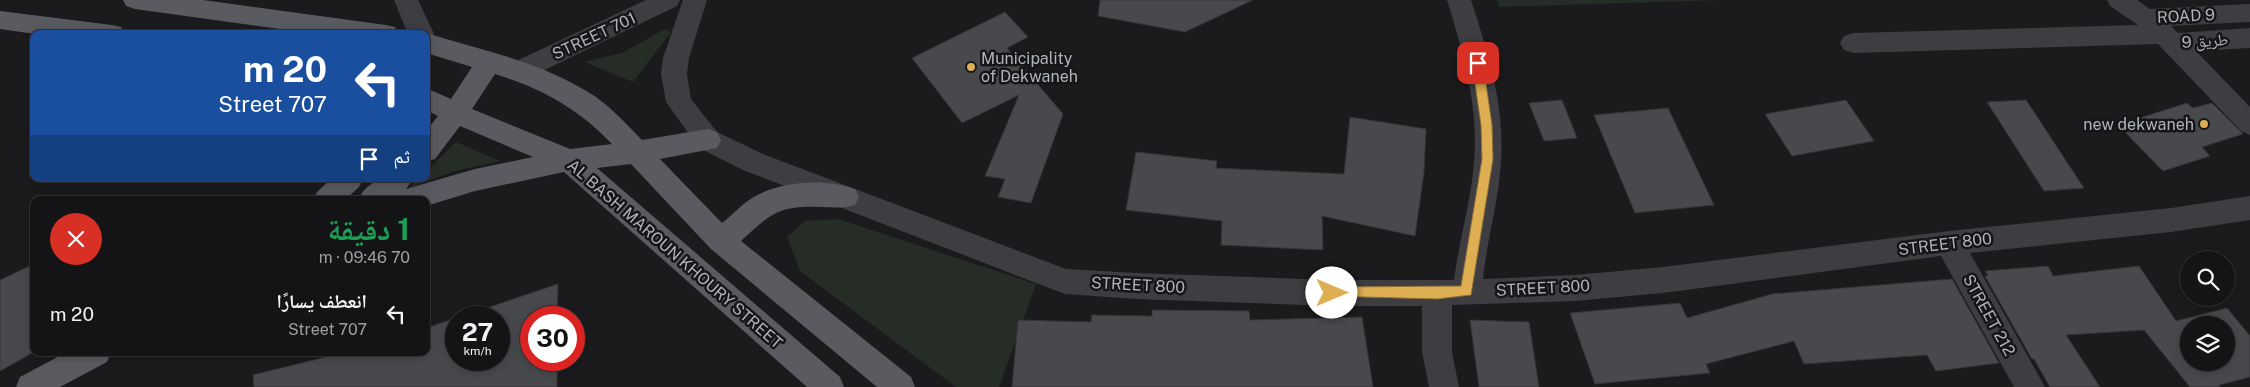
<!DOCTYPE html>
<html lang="ar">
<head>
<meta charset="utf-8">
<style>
  body { margin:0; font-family:"Public Sans","Noto Naskh Arabic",sans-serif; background:#1d1d1f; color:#f1f3f6; direction:rtl; height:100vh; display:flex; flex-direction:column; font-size:19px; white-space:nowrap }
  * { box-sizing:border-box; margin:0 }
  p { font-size:16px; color:#9d9ea1 }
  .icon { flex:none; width:28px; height:28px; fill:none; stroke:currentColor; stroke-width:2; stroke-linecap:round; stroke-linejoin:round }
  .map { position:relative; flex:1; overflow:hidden; direction:ltr }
  .details { position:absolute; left:30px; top:196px; width:400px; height:160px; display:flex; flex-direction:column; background:#141416; border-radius:10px; box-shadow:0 2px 12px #0003,0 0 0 1px #333335; direction:rtl }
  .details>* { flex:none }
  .guide { position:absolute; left:30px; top:30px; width:400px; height:152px; border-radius:10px; box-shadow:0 2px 12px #0003,0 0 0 1px #333335; direction:rtl; background:#1a4fa0; color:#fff; overflow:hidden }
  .buttons { position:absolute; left:2180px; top:251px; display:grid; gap:10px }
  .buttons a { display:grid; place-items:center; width:55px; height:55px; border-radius:50%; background:#141416; box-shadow:0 2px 12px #0003,0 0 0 1px #333335; font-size:25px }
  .speed { position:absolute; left:445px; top:306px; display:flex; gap:10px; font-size:25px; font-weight:700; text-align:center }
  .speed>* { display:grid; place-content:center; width:65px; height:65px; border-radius:50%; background:#141416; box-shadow:0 2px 12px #0003,0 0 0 1px #333335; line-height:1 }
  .speed small { font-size:12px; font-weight:400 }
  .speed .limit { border:8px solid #d22; background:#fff; color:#111 }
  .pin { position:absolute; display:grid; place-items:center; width:42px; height:42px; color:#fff; margin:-21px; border-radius:10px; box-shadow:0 2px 8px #0006 }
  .me { position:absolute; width:55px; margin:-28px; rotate:90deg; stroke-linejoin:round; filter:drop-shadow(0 0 4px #0008) }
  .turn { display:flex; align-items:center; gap:18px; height:105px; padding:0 20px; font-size:22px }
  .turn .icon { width:65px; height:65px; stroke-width:2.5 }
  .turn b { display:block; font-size:35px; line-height:42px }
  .then { display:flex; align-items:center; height:48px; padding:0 20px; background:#0003; gap:10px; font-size:19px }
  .round { display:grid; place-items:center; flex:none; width:52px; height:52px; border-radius:26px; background:#1d1d1f }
  .overview { display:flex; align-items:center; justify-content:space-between; height:85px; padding:0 20px }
  h1 { font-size:30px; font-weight:700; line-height:38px; color:#1e9e55 }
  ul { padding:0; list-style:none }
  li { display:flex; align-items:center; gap:15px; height:65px; padding:0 20px }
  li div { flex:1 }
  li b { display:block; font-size:19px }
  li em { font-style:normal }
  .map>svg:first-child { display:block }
  .green { fill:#252d26 }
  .building { fill:#48494d; stroke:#353539; fill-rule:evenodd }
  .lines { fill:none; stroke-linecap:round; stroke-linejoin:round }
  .minor { fill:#3d3d42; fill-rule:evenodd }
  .major { fill:#595b60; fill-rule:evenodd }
  .route { fill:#deae52; stroke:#907135 }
  .poi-dot { fill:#deae52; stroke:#161618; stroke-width:2 }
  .labels { text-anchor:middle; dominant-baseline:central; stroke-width:5; stroke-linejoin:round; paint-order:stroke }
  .street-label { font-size:16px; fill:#afb3bb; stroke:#161618 }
  .poi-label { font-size:16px; fill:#afb3bb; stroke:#161618; text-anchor:start }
</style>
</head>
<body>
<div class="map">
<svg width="2250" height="387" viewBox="0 0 2250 387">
  <rect width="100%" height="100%" fill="#1b1b1d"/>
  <path class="green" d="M1496 0H1722L1500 7Z
    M665 29 671 32 633 82 584 62 622 53Z
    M456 142 500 161 455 171 409 188 418 179H426V171Z
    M838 219 1036 284 999 387H956L800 271 787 237 805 221Z"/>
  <path class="building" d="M1100 0H1253L1185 32 1098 16Z
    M1005 12 1028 37 1007 48 1063 114 1031 203 998 197 1005 179 985 176 1019 95 962 123 912 58Z
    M1562 100 1577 138 1544 141 1529 103Z
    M1846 100 1874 141 1792 156 1765 114Z
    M2026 100 2084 188 2044 191 1987 102Z
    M2187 103 2193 108 2212 103 2243 134 2202 147 2210 156 2163 171 2118 125Z
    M1668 108 1714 205 1635 213 1594 115Z
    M1350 117 1426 129 1424 172 1415 236 1322 216 1323 250 1221 245 1222 221 1126 210 1136 152 1217 161 1216 168 1344 174Z
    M34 264V352L0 371V280Z
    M2048 266 2053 276 2139 266 2176 321 2227 308 2250 336V377L2219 385 2220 387H2190L2144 330 2066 335 2100 387H2050L2034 359H2032L1985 276 1988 275 1985 271ZM2189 325H2226V362H2189Z
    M1952 279 1999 363 1936 371 1927 355 1804 364 1794 341 1706 364 1710 373 1595 384 1570 313 1680 303 1687 318 1772 294Z
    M558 284 557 318H531V360H557V387H254L253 375 346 352H426V328L456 318V360H499V318H457Z
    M1152 310 1249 311 1250 320 1362 317 1373 387H1012L1018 320 1091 322 1092 315 1152 316Z
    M1470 320 1529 322 1539 387H1479Z"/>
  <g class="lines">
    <path class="minor" d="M394 0H418L434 34 430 41 426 42V34H408Z
      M646 0H680L677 6 528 78 519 81 510 78 506 71 510 64Z
      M683 0H707L689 58 687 74 691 99 717 132 763 154 1066 269 1136 273 1332 280H1454C1459 240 1471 202 1474 162 1479 107 1463 52 1447 0H1471C1488 52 1505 106 1501 161 1499 201 1487 239 1483 279L1575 275 1663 267 1949 231 2171 208 2250 196V220L2171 232 1970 253 2045 387H2014L1941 256 1663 293 1575 301 1452 305V352L1459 387H1429L1422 352V306H1332L1136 299 1065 294 743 170 699 148 666 102 661 74 663 58Z
      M2107 0H2137L2150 9 2250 4V22L2171 26 2178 33 2250 28V48L2196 51 2250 107V135L2241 131 2158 44 1853 53 1844 50 1840 43 1844 36 1853 33 2138 25 2110 6Z"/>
    <path class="major" d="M123 0H203L386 25 395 27 398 34H315L135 9 126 6Z
      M0 11 112 25 121 27 124 34H35L0 29Z
      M426 33C481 50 538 61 588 92 609 104 625 123 642 140L708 129 717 132 721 140 717 148 660 159 722 223C732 215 741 205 752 198 780 181 824 178 855 189L859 197 855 205C843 209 832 207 820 207 779 205 770 214 741 241L911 377 915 387H877L711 249 631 164 597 168 840 377 844 387H807L564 172 475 191 426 206V200H358C370 175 389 179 413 179L406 189 475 169 533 157 460 126 435 159 426 162V131L438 116 426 110V88L451 99 472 67 426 53ZM495 74C541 88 579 109 612 144L570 149 472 109Z
      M331 179H363L359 187 345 200H313L317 192Z
      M67 352H111L107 362 60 387H16L20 377Z"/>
  </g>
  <path class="route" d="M1478 59 1483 63 1492 125 1493 159 1471 295 1437 299 1327 296 1326 293 1327 289 1332 287 1461 286 1482 159 1481 125 1472 63Z"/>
  <g class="poi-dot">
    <circle cx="971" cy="67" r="5"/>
    <circle cx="2204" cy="124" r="5"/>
  </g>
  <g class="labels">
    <g class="street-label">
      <text transform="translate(2186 16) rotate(-3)">ROAD 9</text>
      <text transform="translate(594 36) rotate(-25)">STREET 701</text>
      <text transform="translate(2205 41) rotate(-4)">9 طريق</text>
      <text transform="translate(1945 244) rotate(-7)">STREET 800</text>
      <text transform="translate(675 254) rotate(41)">AL BASH MAROUN KHOURY STREET</text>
      <text transform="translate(1138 285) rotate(3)">STREET 800</text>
      <text transform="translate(1543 288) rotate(-3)">STREET 800</text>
      <text transform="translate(1989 315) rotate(61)">STREET 212</text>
    </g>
    <g class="poi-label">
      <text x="981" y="58">Municipality<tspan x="981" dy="18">of Dekwaneh</tspan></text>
      <text x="2194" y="124" text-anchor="end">new dekwaneh</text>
    </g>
  </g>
</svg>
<div class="buttons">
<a><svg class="icon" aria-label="search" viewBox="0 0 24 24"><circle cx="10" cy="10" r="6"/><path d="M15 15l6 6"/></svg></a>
<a><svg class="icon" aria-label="layers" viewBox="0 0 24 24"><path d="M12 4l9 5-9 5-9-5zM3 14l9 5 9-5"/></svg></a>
</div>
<div class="speed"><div>27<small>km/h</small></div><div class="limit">30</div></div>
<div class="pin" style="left:1478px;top:63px;background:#d93025"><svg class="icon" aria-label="arrive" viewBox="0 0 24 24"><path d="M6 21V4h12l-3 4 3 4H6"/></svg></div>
<svg class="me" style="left:1332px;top:293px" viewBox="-20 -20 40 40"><circle r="19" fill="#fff"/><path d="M0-13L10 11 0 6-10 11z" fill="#deae52"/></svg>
<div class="guide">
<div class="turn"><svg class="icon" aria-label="left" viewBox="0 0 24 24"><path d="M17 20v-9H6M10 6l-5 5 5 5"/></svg><div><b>20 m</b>Street 707</div></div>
<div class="then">ثم<svg class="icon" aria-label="arrive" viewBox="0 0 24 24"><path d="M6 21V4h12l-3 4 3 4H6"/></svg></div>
</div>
<section class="details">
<div class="overview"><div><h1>1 دقيقة</h1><p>70 m · 09:46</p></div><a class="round" style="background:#d93025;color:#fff"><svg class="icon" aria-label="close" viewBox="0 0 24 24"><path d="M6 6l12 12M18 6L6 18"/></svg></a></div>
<ul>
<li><svg class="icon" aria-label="left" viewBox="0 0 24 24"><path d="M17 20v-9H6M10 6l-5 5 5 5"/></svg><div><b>انعطف يسارًا</b><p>Street 707</p></div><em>20 m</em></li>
</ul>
</section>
</div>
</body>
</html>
